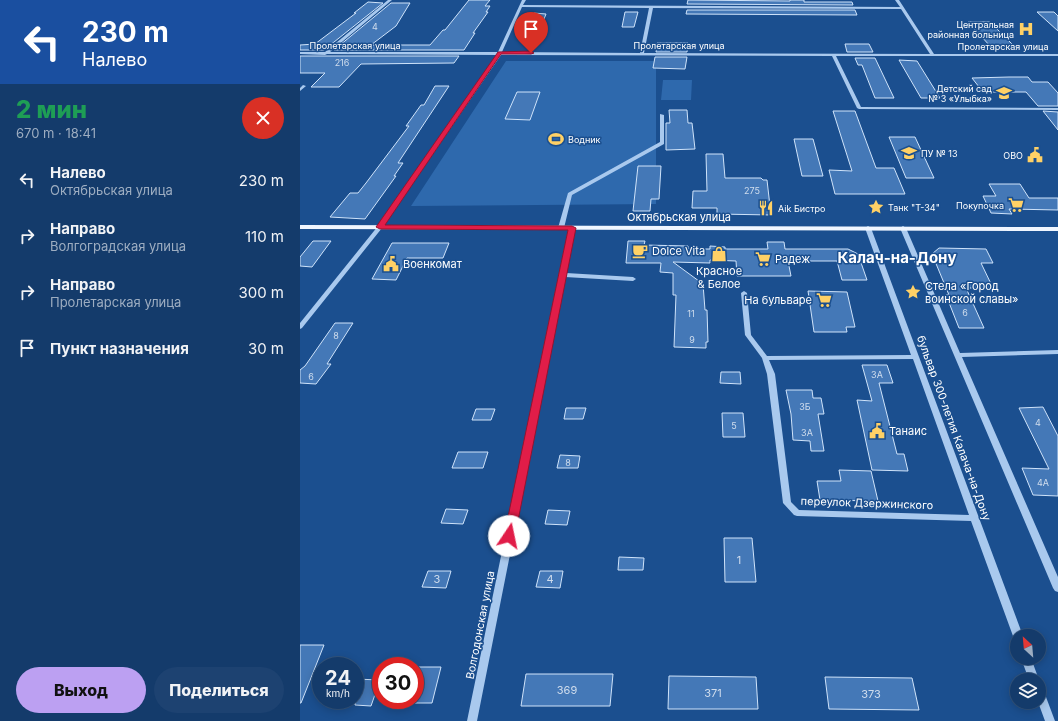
<!DOCTYPE html>
<html lang="ru">
<head>
<meta charset="utf-8">
<style>
  body { margin:0; font-family:Inter,sans-serif; background:#1d4271; color:#f1f3f6; height:100vh; display:flex; flex-direction:column; font-size:15px; white-space:nowrap }
  * { box-sizing:border-box; margin:0 }
  p { font-size:13px; color:#9dadc1 }
  .icon { flex:none; width:22px; height:22px; fill:none; stroke:currentColor; stroke-width:2; stroke-linecap:round; stroke-linejoin:round }
  .map { position:relative; flex:1; overflow:hidden }
  .panel { display:flex; flex-direction:column; background:#143b6b; width:300px }
  .panel>* { flex:none }
  .top-card { background:#1a4fa0; color:#fff; overflow:hidden }
  .needle { width:26px; rotate:334deg }
  .tools { position:absolute; left:710px; top:629px; display:grid; gap:8px }
  .tools a { display:grid; place-items:center; width:36px; height:36px; border-radius:50%; background:#143b6b; box-shadow:0 2px 10px #0003,0 0 0 1px #33557e; font-size:20px }
  .speed { position:absolute; left:12px; top:657px; display:flex; gap:8px; font-size:20px; font-weight:700; text-align:center }
  .speed>* { display:grid; place-content:center; width:52px; height:52px; border-radius:50%; background:#143b6b; box-shadow:0 2px 10px #0003,0 0 0 1px #33557e; line-height:1 }
  .speed small { font-size:10px; font-weight:400 }
  .speed .limit { border:6px solid #d22; background:#fff; color:#111 }
  .pin { position:absolute; display:grid; place-items:center; width:34px; height:34px; color:#fff; margin:-41px -17px; border-radius:50% 50% 50% 0; rotate:-45deg; box-shadow:0 0 4px #0007 }
  .pin .icon { rotate:45deg }
  .me { position:absolute; width:44px; margin:-22px; rotate:11deg; stroke-linejoin:round; filter:drop-shadow(0 0 3px #0008) }
  .turn { display:flex; align-items:center; gap:14px; height:84px; padding:0 16px; font-size:18px }
  .turn .icon { width:52px; height:52px; stroke-width:2.5 }
  .turn b { display:block; font-size:28px; line-height:34px }
  .round { display:grid; place-items:center; flex:none; width:42px; height:42px; border-radius:21px; background:#1d4271 }
  .headline { display:flex; align-items:center; justify-content:space-between; height:68px; padding:0 16px }
  h1 { font-size:24px; font-weight:800; line-height:30px; color:#1e9e55 }
  .cta { display:flex; gap:8px; margin-top:auto; padding:8px 16px }
  .cta a { flex:1; height:46px; border-radius:24px; background:#bca0f2; color:#111; font-size:16px; font-weight:800; line-height:46px; text-align:center }
  .cta a+a { background:#1d4271; color:#f1f3f6 }
  ul { padding:0; list-style:none }
  li { display:flex; align-items:center; gap:12px; height:56px; padding:0 16px }
  li div { flex:1 }
  li b { display:block; font-size:15px }
  li em { font-style:normal }
  main { display:flex; flex:1; min-height:0 }
  .map>svg:first-child { display:block }
  .green { fill:#2e69ad }
  .building { fill:#4478b7; stroke:#cfe3fa }
  .lines { fill:none; stroke-linecap:round; stroke-linejoin:round }
  .minor { fill:#a9c9ee; fill-rule:evenodd }
  .major { fill:#f0f6ff; fill-rule:evenodd }
  .route { fill:#e11d48; stroke:#92132f }
  .labels { text-anchor:middle; dominant-baseline:central; stroke-width:3; stroke-linejoin:round; paint-order:stroke }
  .far-poi-label { font-size:9px; fill:#fff; stroke:#1b4f8f; text-anchor:end }
  .number-label { font-size:9px; fill:#d0dded }
  .far-street-label { font-size:9px; fill:#fff; stroke:#1b4f8f }
  .street-label { font-size:11px; fill:#fff; stroke:#1b4f8f }
  .poi-label { font-size:11px; fill:#fff; stroke:#1b4f8f; text-anchor:start }
  .near-number-label { font-size:11px; fill:#d0dded }
  .district-label { font-size:15px; font-weight:bold; fill:#fff; stroke:#1b4f8f }
</style>
</head>
<body>
<main>
<section class="panel">
<div class="top-card">
<div class="turn"><svg class="icon" aria-label="left" viewBox="0 0 24 24"><path d="M17 20v-9H6M10 6l-5 5 5 5"/></svg><div><b>230 m</b>Налево</div></div>
</div>
<div class="headline"><div><h1>2 мин</h1><p>670 m · 18:41</p></div><a class="round" style="background:#d93025;color:#fff"><svg class="icon" aria-label="close" viewBox="0 0 24 24"><path d="M6 6l12 12M18 6L6 18"/></svg></a></div>
<ul>
<li><svg class="icon" aria-label="left" viewBox="0 0 24 24"><path d="M17 20v-9H6M10 6l-5 5 5 5"/></svg><div><b>Налево</b><p>Октябрьская улица</p></div><em>230 m</em></li>
<li><svg class="icon" aria-label="right" viewBox="0 0 24 24"><path d="M7 20v-9h11M14 6l5 5-5 5"/></svg><div><b>Направо</b><p>Волгоградская улица</p></div><em>110 m</em></li>
<li><svg class="icon" aria-label="right" viewBox="0 0 24 24"><path d="M7 20v-9h11M14 6l5 5-5 5"/></svg><div><b>Направо</b><p>Пролетарская улица</p></div><em>300 m</em></li>
<li><svg class="icon" aria-label="arrive" viewBox="0 0 24 24"><path d="M6 21V4h12l-3 4 3 4H6"/></svg><div><b>Пункт назначения</b></div><em>30 m</em></li>
</ul>
<div class="cta"><a>Выход</a><a>Поделиться</a></div>
</section>
<div class="map">
<svg width="758" height="721" viewBox="0 0 758 721">
  <rect width="100%" height="100%" fill="#1b4f8f"/>
  <path class="green" d="M206 61H356V204L111 206Z
    M363 80H392L391 100H361Z"/>
  <path class="building" d="M169 0H190L185 6H190L186 12H188L173 33H175L164 50H34L91 3H110L96 26 71 45H130L143 30H145Z
    M388 0 490 1V0H504V2H552L553 5 387 4Z
    M68 2 83 3 24 50H0V45L15 44 56 13H54Z
    M387 10H555L557 15 386 14Z
    M325 12H338L334 27H322Z
    M737 12H754L758 16V31Z
    M234 13 246 14 238 34H221Z
    M668 22H690L715 47H691Z
    M357 43H388L387 52H356Z
    M545 44H569L573 52H547Z
    M0 56H159L154 63 61 64 39 87H11L25 73H0Z
    M355 57H387L385 69 353 68Z
    M555 58H575L594 98H575L562 65H558Z
    M599 60 617 61 640 98H621Z
    M709 77H728L732 82H748L758 93V106H738L726 92H683L672 78Z
    M135 86H149L98 163H103L94 176H96L65 219 30 217 50 193H58L66 183 109 126H106L121 105H124Z
    M217 92H240L230 120 205 119Z
    M369 110H387L388 123H392L395 149 366 150V123H370Z
    M533 111H555L576 168H594L605 194H535L529 170 552 171Z
    M743 111 758 112V130Z
    M589 137H615L634 178H606Z
    M494 139H513L523 176H502Z
    M406 154H423L425 178H461L463 180H467L471 215 417 214V208H392L393 191H407Z
    M338 166H361L359 199H351L350 211H333Z
    M689 184H720L729 198H758V210L709 209 712 214 691 213 683 196H696Z
    M13 241H31L12 267 0 266V257Z
    M328 241H345L344 245 388 246V249H410V246L425 247V249H468L467 242H484L485 249H548L558 254 567 280H542L537 261H488L491 276H437L436 261 410 260V263L373 262 403 284 405 310H407L408 342H406V348L374 347 376 295H373V273L360 272 361 263H326Z
    M92 243H149L143 258H107L96 280 72 279Z
    M639 248 686 249 693 263H681L693 288H666L684 328H659L646 295H649L632 254Z
    M508 291 547 292 555 327H546L547 332H514Z
    M35 323H53L27 364H31L16 384 0 383V370L5 366Z
    M562 365H587L593 383H579L597 454H604L608 471 572 470 557 400 572 401Z
    M421 372H440L441 384 420 383Z
    M486 390H512L513 398H521L524 414H518L524 451H511L510 441 493 440 491 414Z
    M743 407 758 436V496L733 495 722 468 749 469 719 408Z
    M266 408H286L283 419H264Z
    M176 409H195L191 420H172Z
    M422 413H443L445 437H423Z
    M158 452H188L183 468H152Z
    M260 455 280 456 278 468H257Z
    M539 470 571 471 578 501 520 500 517 481H541Z
    M146 509 168 510 163 524 141 523Z
    M248 510 270 511 267 525 245 524Z
    M424 538H452L456 582H425Z
    M319 557 344 558 343 570H318Z
    M128 571H151L146 588 122 587Z
    M240 571H263L260 588 236 587Z
    M0 645H24L1 703H0Z
    M115 667H141L132 703H115Z
    M226 674H313L310 706H221Z
    M369 676 456 677 458 709H368Z
    M525 677 612 678 619 710 529 709Z
    M55 679 80 680 71 706 55 705Z"/>
  <g class="lines">
    <path class="minor" d="M88 0H92L30 52H198L222 0H226L223 5 600 7 595 0H599L634 54H758V56H536L561 107 758 108V110L559 109 557 108 532 56 201 55 82 228 2 328 0 329V323L78 226 197 55 27 54 25 55 0 54V52H25ZM222 7 349 8 340 53 202 52ZM353 8 601 9 630 54 344 53Z
      M3 85 6 86 0 91V88Z
      M360 114 364 115V144L272 195 264 228 263 229H259L258 228 268 193 360 142Z
      M272 226 275 228 266 273 333 277 336 279 333 281 265 277 177 721H167L259 275 269 228Z
      M568 226 571 228 723 636H717V640L715 639 713 636 671 521 497 516 494 515 483 503 467 374 462 358 445 335 441 293 444 291 447 293 451 335 467 356 611 355 565 228ZM613 359 669 515 499 510 491 502 475 374 469 360Z
      M603 226 606 228 660 353 758 350V354L662 357 758 577V592L755 591 753 588 600 228Z
      M721 658H731L739 680H729Z
      M739 687 743 689 755 721H745L738 702H739Z"/>
    <path class="major" d="M0 225 758 227V231L0 229Z"/>
  </g>
  <path class="route" d="M198 52 231 51 234 53 231 54H201L85 225 272 226 276 228 215 536 213 540 209 541 205 540 204 536 268 230 80 229 76 227Z"/>
  <defs>
    <symbol id="hospital-bare" viewBox="-9 -9 18 18"><path d="M-5-5h3v3.5h4V-5h3V5h-3V1.5h-4V5h-3Z" fill="#ffd166" stroke="#1b4f8f" stroke-width="2.5" paint-order="stroke"/></symbol>
    <symbol id="school-bare" viewBox="-9 -9 18 18"><path d="M0-5L7-2L0 1L-7-2ZM-4 1L0 2.5L4 1V4Q0 6-4 4Z" fill="#ffd166" stroke="#1b4f8f" stroke-width="2.5" paint-order="stroke"/></symbol>
    <symbol id="stadium-bare" viewBox="-9 -9 18 18"><path d="M0-5a6.5 5 0 1 0 0 10a6.5 5 0 1 0 0-10ZM-3.5-1.8h7v3.6h-7Z" fill="#ffd166" stroke="#1b4f8f" stroke-width="2.5" paint-order="stroke"/></symbol>
    <symbol id="university-bare" viewBox="-9 -9 18 18"><path d="M0-5L7-2L0 1L-7-2ZM-4 1L0 2.5L4 1V4Q0 6-4 4Z" fill="#ffd166" stroke="#1b4f8f" stroke-width="2.5" paint-order="stroke"/></symbol>
    <symbol id="civic-bare" viewBox="-9 -9 18 18"><path d="M-.6-6.5H3V-4.5H.6V-3L4-1V1h2V6H-6V1h2V-1L-.6-3ZM-1.2 2.5V6h2.4V2.5Z" fill="#ffd166" stroke="#1b4f8f" stroke-width="2.5" paint-order="stroke"/></symbol>
    <symbol id="supermarket-bare" viewBox="-9 -9 18 18"><path d="M-6-5.5h2.5l.6 2H6L4.5 2H-2.5L-4.4-4H-6ZM-1.5 3.2a1.3 1.3 0 1 0 .1 0ZM3 3.2a1.3 1.3 0 1 0 .1 0Z" fill="#ffd166" stroke="#1b4f8f" stroke-width="2.5" paint-order="stroke"/></symbol>
    <symbol id="sight-bare" viewBox="-9 -9 18 18"><path d="M0-6L1.8-2.2L6-1.7L2.9 1.2L3.7 5.4L0 3.3L-3.7 5.4L-2.9 1.2L-6-1.7L-1.8-2.2Z" fill="#ffd166" stroke="#1b4f8f" stroke-width="2.5" paint-order="stroke"/></symbol>
    <symbol id="restaurant-bare" viewBox="-9 -9 18 18"><path d="M-5-6h1v4h1v-4h1v4h1v-4h1v5L-1.5 .5V6h-2V.5L-5-1ZM5-6V6H3V1.5H1.5Q1.5-4 5-6Z" fill="#ffd166" stroke="#1b4f8f" stroke-width="2.5" paint-order="stroke"/></symbol>
    <symbol id="cafe-bare" viewBox="-9 -9 18 18"><path d="M-5.5-4.5H6V0H3Q3 3.5 0 3.5H-2.5Q-5.5 3.5-5.5 0ZM3-3.2v2h1.7v-2ZM-6 4.5H4V6H-6Z" fill="#ffd166" stroke="#1b4f8f" stroke-width="2.5" paint-order="stroke"/></symbol>
    <symbol id="shop-bare" viewBox="-9 -9 18 18"><path d="M-5-2.5h2.3a2.7 3.5 0 0 1 5.4 0H5L5.5 6h-11ZM-1.5-2.5h3a1.5 2.3 0 0 0-3 0Z" fill="#ffd166" stroke="#1b4f8f" stroke-width="2.5" paint-order="stroke"/></symbol>
  </defs>
  <g fill-rule="evenodd">
    <use href="#hospital-bare" x="715" y="18" width="22" height="22"/>
    <use href="#school-bare" x="693" y="82" width="22" height="22"/>
    <use href="#stadium-bare" x="245" y="128" width="22" height="22"/>
    <use href="#university-bare" x="598" y="142" width="22" height="22"/>
    <use href="#civic-bare" x="724" y="144" width="22" height="22"/>
    <use href="#supermarket-bare" x="705" y="194" width="22" height="22"/>
    <use href="#sight-bare" x="565" y="196" width="22" height="22"/>
    <use href="#restaurant-bare" x="455" y="197" width="22" height="22"/>
    <use href="#cafe-bare" x="329" y="240" width="22" height="22"/>
    <use href="#shop-bare" x="408" y="243" width="22" height="22"/>
    <use href="#supermarket-bare" x="452" y="248" width="22" height="22"/>
    <use href="#civic-bare" x="80" y="253" width="22" height="22"/>
    <use href="#sight-bare" x="602" y="281" width="22" height="22"/>
    <use href="#supermarket-bare" x="513" y="289" width="22" height="22"/>
    <use href="#civic-bare" x="566" y="420" width="22" height="22"/>
  </g>
  <g class="labels">
    <g class="far-poi-label">
      <text x="714" y="24">Центральная<tspan x="714" dy="10">районная больница</tspan></text>
      <text x="692" y="88">Детский сад<tspan x="692" dy="10">№ 3 «Улыбка»</tspan></text>
      <text x="268" y="139" text-anchor="start">Водник</text>
      <text x="621" y="153" text-anchor="start">ПУ № 13</text>
      <text x="723" y="155">ОВО</text>
      <text x="704" y="205">Покупочка</text>
      <text x="588" y="207" text-anchor="start">Танк "Т-34"</text>
      <text x="478" y="208" text-anchor="start">Aik Бистро</text>
    </g>
    <g class="number-label">
      <text x="75" y="26">4</text>
      <text x="42" y="62">216</text>
      <text x="452" y="190">275</text>
      <text x="665" y="312">6</text>
      <text x="391" y="313">11</text>
      <text x="36" y="335">8</text>
      <text x="392" y="339">9</text>
      <text x="577" y="374">3А</text>
      <text x="11" y="376">6</text>
      <text x="505" y="406">3Б</text>
      <text x="738" y="422">4</text>
      <text x="434" y="425">5</text>
      <text x="507" y="432">3А</text>
      <text x="268" y="462">8</text>
      <text x="743" y="482">4А</text>
    </g>
    <g class="far-street-label">
      <text x="55" y="45">Пролетарская улица</text>
      <text x="379" y="45">Пролетарская улица</text>
      <text x="703" y="46">Пролетарская улица</text>
    </g>
    <g class="street-label">
      <text x="379" y="217">Октябрьская улица</text>
      <text transform="translate(654 428) rotate(70)">бульвар 300-летия Калача-на-Дону</text>
      <text transform="translate(567 503) rotate(2)">переулок Дзержинского</text>
      <text transform="translate(180 625) rotate(-79)">Волгодонская улица</text>
    </g>
    <g class="poi-label">
      <text x="352" y="251">Dolce Vita</text>
      <text x="475" y="259">Радеж</text>
      <text x="103" y="264">Военкомат</text>
      <text x="419" y="271" text-anchor="middle">Красное<tspan x="419" dy="13">&amp; Белое</tspan></text>
      <text x="625" y="286">Стела «Город<tspan x="625" dy="13">воинской славы»</tspan></text>
      <text x="512" y="300" text-anchor="end">На бульваре</text>
      <text x="589" y="431">Танаис</text>
    </g>
    <g class="near-number-label">
      <text x="439" y="560">1</text>
      <text x="137" y="579">3</text>
      <text x="250" y="579">4</text>
      <text x="267" y="690">369</text>
      <text x="413" y="693">371</text>
      <text x="571" y="694">373</text>
    </g>
    <g class="district-label">
      <text x="597" y="257">Калач-на-Дону</text>
    </g>
  </g>
</svg>
<div class="tools">
<a><svg class="needle" viewBox="-14 -14 28 28"><path d="M0-13l5 13h-10z" fill="#e53935"/><path d="M0 13l5-13h-10z" fill="#9dadc1"/></svg></a>
<a><svg class="icon" aria-label="layers" viewBox="0 0 24 24"><path d="M12 4l9 5-9 5-9-5zM3 14l9 5 9-5"/></svg></a>
</div>
<div class="speed"><div>24<small>km/h</small></div><div class="limit">30</div></div>
<div class="pin" style="left:231px;top:53px;background:#d93025"><svg class="icon" aria-label="arrive" viewBox="0 0 24 24"><path d="M6 21V4h12l-3 4 3 4H6"/></svg></div>
<svg class="me" style="left:209px;top:536px" viewBox="-20 -20 40 40"><circle r="19" fill="#fff"/><path d="M0-13L10 11 0 6-10 11z" fill="#e11d48"/></svg>
</div>
</main>
</body>
</html>
